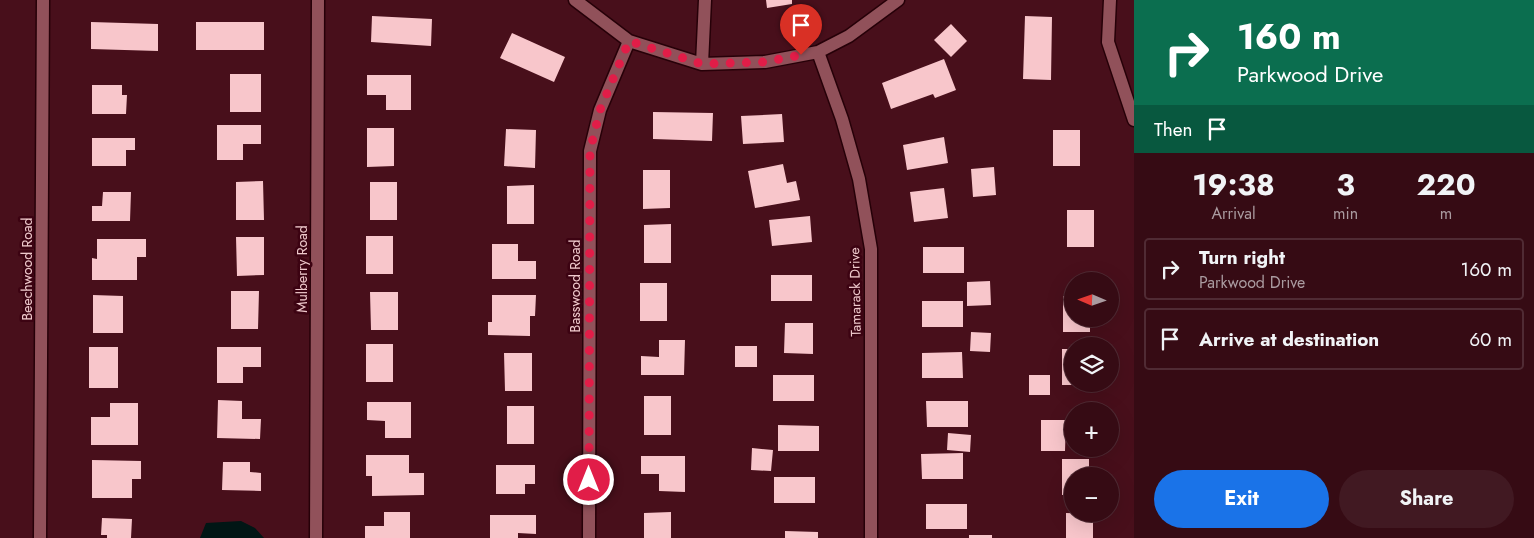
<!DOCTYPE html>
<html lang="en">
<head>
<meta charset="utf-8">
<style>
  body { margin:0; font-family:Jost,sans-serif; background:#411922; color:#f1f3f6; height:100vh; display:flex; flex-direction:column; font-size:19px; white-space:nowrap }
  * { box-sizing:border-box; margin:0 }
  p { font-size:16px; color:#aa9ba0 }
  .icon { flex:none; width:28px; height:28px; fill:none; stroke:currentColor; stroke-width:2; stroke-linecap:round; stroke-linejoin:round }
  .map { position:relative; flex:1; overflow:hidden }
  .side { display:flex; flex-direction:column; background:#360b14; width:400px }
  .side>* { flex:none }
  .hud { background:#0b6e4f; color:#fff; overflow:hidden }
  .needle { width:32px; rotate:272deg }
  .buttons { position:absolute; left:1064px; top:272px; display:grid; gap:10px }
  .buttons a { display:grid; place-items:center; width:55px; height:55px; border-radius:50%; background:#360b14; box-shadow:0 5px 20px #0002,0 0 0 1px #502b34; font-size:25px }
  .pin { position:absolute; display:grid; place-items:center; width:42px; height:42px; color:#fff; margin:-51px -21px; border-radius:50% 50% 50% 0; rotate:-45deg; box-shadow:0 0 5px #0007 }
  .pin .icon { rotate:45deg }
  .me { position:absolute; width:55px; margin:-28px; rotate:0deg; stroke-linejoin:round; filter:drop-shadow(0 0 4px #0008) }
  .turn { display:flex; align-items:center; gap:18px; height:105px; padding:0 20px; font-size:22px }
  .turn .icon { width:65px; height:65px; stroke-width:2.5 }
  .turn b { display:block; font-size:35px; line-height:42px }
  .then { display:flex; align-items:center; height:48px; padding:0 20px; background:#0003; gap:10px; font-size:19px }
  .eta { display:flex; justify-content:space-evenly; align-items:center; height:85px; text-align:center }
  .eta b { font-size:30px; font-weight:700; line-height:35px }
  .button { display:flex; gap:10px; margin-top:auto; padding:10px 20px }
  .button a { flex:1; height:58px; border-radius:30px; background:#1a73e8; color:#fff; font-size:20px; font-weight:700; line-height:58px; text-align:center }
  .button a+a { background:#411922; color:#f1f3f6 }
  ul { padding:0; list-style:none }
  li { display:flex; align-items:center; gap:15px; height:62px; margin:0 10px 8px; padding:0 10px; border:2px solid #502b34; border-radius:5px }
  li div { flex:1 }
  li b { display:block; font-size:19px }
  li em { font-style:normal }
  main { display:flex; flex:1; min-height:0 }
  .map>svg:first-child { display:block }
  .water { fill:#011615 }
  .building { fill:#f8c6cb }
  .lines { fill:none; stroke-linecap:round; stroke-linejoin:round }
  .minor-casing { stroke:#260008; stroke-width:15 }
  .minor { stroke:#91515a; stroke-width:12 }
  .route { stroke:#e11d48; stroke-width:9; stroke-dasharray:0 16.2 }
  .labels { text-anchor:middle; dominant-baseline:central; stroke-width:5; stroke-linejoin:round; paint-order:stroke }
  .street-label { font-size:14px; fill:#efc9cc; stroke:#3c0312 }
</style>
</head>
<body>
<main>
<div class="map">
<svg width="1134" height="538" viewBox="0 0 1134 538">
  <rect width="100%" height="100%" fill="#480f1b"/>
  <path class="water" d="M241 521 255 528 264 538H200L206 523Z"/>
  <path class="building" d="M766 0H792V4L767 8Z
    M372 16 432 19 431 46 371 42Z
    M1025 16 1052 17 1051 80 1023 79Z
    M91 22 158 24V51L91 49Z
    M196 22H264V50H196Z
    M951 24 967 41 951 57 934 40Z
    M512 33 565 57 554 82 500 58Z
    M944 59 956 90 935 98 933 94 891 109 882 83Z
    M230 74H261V112H230Z
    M367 75H411V110H386V95H367Z
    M92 85H122V95H127L126 114H92Z
    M653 112 713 113 712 141 653 139Z
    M782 114 784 142 743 144 741 116Z
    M217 125H261V144H243V160H217Z
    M367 128H394V166L367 167Z
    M506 129 536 130 535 168 504 166Z
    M1053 130H1080V166H1053Z
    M944 137 948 163 907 170 903 145Z
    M92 138H135V150H126V166H92Z
    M783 164 787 183 796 181 800 200 755 208 748 171Z
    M994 167 996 195 973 197 971 169Z
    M643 170H670V208L643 209Z
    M263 181 264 220H236V182Z
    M370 182H397V220H370Z
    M534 185V224H507V186Z
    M944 188 948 218 914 222 910 192Z
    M103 192H131L130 221H92V206H102Z
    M1067 210H1094V247H1067Z
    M810 216 812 242 772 246 769 220Z
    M671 224V263H644V225Z
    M366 236H393V274H366Z
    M236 237H264V275L237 276Z
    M97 239H146V257H137V280H92V258L97 259Z
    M492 244H518V261H536V279H492Z
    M923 247H964V273H923Z
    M771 275H812V301H771Z
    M990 281 991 305 967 306V282Z
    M640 283H667V321H640Z
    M231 291H259L258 329H231Z
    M370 292H398V330H371Z
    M93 295 123 296V333H93Z
    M492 295H536L535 316H530V336L488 335V322H492Z
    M1063 296H1072V319H1090V332H1063Z
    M922 301H963V327H922Z
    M785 323H813V354L784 353Z
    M971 332 991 333 990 352 970 351Z
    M659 340H685L684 375H641V356L659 357Z
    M366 344H393V382H366Z
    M735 346H757V367H735Z
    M89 347H118V388H89Z
    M217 347H261V367H243V383H217Z
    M1062 349H1072V385H1062Z
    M962 352 963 378H922V353Z
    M504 353H532V391H505Z
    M773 375H814V401H773Z
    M1029 375H1050V395H1029Z
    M644 396H671V435H644Z
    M218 400 242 401V419H261L260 439 217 438Z
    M926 401H968V427H927Z
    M367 402H411V438H385V421L367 420Z
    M110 403H138V445H91V417H110Z
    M507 406H534V444H507Z
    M1041 420H1066L1065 451H1041Z
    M778 425 819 426V451H778Z
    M948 433 971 435 970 452 947 450Z
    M752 448 773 450 771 471 751 470Z
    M963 453V479H922L921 454Z
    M366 455H409V473H424V495L372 496V476H366Z
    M641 456H685V492L659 491V474H641Z
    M1062 459H1089V476H1072V495H1062Z
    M92 460 141 461V479H132V498H92Z
    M223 462H250V472L261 473V491L222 490Z
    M496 465H535V484H525V494H496Z
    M774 477H815V503H774Z
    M926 504H967V529H926Z
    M384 512H410V538H365V526H384Z
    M671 512V538H644V513Z
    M1066 513 1093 514V538H1066Z
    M490 515H536V534L518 533V538H490Z
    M102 518 132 519 131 538H107V535H101Z
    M785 531 818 532V538H785Z
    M969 535H992V538H969Z"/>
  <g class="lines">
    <defs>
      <path id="minor" d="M575 0 629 41 702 64 765 62 818 52 849 36 898 0
        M1110 0 1108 42 1134 120
        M818 52 842 119 859 179 871 249V538
        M702 64 705 0
        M40 538 43 0
        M316 538 318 0
        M589 538 590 151 600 110 629 41"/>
    </defs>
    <use href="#minor" class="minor-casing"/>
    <use href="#minor" class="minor"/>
  </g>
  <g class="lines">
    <path class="route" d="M589 480 590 151 600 110 629 41 702 64 765 62 801 55"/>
  </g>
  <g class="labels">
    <g class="street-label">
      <text transform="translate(27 269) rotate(-90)">Beechwood Road</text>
      <text transform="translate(302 269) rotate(-90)">Mulberry Road</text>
      <text transform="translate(575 286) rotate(-90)">Basswood Road</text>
      <text transform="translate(855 292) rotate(-91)">Tamarack Drive</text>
    </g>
  </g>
</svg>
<div class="buttons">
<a><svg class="needle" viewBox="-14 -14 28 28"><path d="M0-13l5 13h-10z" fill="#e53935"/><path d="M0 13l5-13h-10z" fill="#aa9ba0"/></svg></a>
<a><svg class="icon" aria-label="layers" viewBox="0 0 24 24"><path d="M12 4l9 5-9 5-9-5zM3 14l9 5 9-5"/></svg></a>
<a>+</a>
<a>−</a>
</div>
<div class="pin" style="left:801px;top:55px;background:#d93025"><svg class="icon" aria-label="arrive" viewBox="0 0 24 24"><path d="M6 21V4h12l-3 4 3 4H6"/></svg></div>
<svg class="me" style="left:589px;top:480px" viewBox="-20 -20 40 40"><circle r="17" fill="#e11d48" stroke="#fff" stroke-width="3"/><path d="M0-11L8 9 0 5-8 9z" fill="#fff"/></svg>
</div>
<section class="side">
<div class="hud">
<div class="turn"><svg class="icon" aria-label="right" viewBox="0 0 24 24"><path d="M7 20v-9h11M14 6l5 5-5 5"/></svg><div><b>160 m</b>Parkwood Drive</div></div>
<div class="then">Then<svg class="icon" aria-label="arrive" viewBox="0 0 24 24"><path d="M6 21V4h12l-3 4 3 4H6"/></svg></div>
</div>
<div class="eta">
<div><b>19:38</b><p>Arrival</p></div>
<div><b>3</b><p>min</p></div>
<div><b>220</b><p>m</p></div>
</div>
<ul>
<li><svg class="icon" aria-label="right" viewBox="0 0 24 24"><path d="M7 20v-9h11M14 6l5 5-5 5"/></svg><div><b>Turn right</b><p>Parkwood Drive</p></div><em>160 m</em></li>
<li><svg class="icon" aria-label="arrive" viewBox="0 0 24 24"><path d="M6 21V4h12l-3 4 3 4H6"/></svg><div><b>Arrive at destination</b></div><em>60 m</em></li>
</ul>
<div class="button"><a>Exit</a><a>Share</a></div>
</section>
</main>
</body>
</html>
